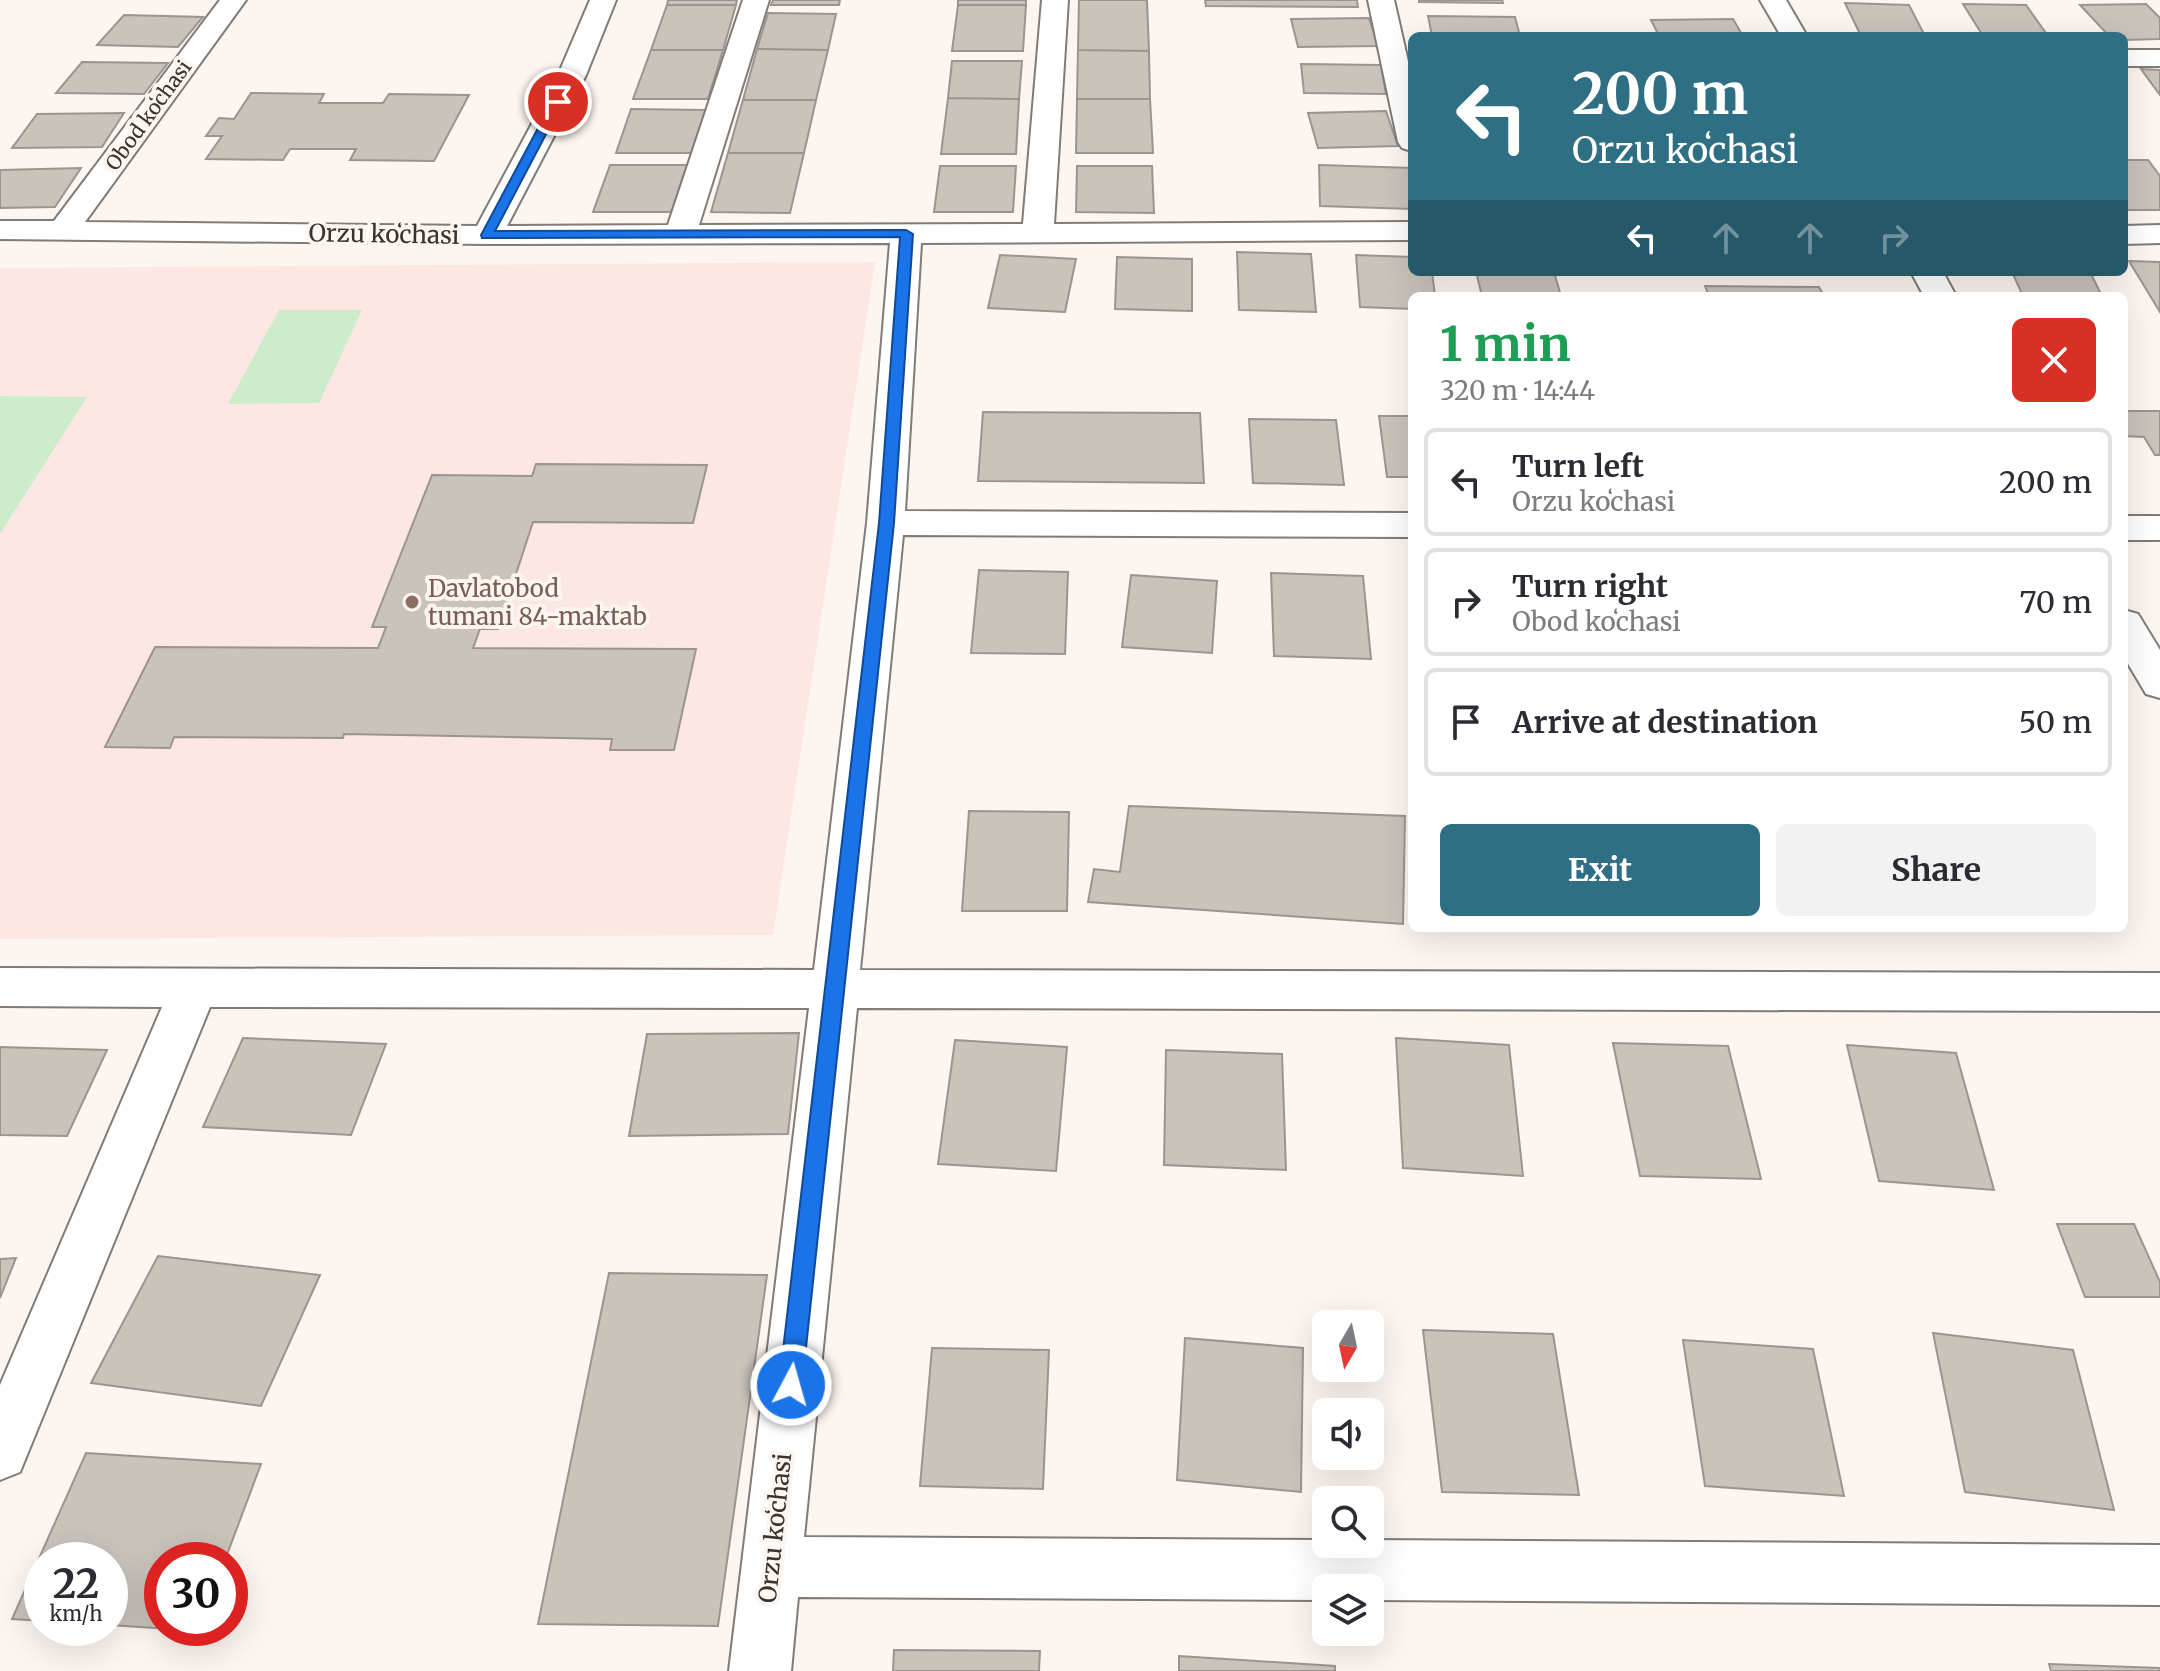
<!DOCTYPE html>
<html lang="en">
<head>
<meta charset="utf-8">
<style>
  body { margin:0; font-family:Merriweather,serif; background:#f2f2f3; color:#2b2b33; height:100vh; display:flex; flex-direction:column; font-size:30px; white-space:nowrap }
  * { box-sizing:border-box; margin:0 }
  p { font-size:26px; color:#7c7c81 }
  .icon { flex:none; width:44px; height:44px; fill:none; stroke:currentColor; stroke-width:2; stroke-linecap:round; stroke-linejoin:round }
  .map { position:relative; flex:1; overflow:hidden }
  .side { position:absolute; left:1408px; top:292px; width:720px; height:640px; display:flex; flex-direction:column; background:#fff; border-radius:12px; box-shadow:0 8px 32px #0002 }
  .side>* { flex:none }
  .hud { position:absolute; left:1408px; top:32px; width:720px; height:244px; border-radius:12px; box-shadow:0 8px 32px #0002; background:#2f6f83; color:#fff; overflow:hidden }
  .needle { width:52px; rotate:189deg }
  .buttons { position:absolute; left:1312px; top:1310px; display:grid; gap:16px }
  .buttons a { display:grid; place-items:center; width:72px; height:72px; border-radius:12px; background:#fff; box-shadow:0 8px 32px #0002; font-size:40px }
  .speed { position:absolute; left:24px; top:1542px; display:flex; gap:16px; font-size:40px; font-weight:700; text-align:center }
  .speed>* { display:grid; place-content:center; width:104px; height:104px; border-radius:50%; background:#fff; box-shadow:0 8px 32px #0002; line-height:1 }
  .speed small { font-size:20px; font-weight:400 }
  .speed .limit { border:12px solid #d22; background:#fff; color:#111 }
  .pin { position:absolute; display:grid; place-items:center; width:68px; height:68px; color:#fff; margin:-34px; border:4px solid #fff; border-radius:50%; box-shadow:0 2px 8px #0007 }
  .me { position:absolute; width:88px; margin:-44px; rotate:6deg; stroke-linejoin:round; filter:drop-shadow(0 0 6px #0008) }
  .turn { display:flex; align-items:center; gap:28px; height:168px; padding:0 32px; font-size:36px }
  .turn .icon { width:104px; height:104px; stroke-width:2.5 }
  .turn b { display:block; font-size:56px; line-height:68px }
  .lanes { display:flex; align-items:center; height:76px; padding:0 32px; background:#0003; justify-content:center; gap:40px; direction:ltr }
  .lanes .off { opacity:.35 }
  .round { display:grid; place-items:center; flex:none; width:84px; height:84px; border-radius:12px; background:#f2f2f3 }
  .summary { display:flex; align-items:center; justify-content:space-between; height:136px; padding:0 32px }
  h1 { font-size:48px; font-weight:700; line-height:60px; color:#1e9e55 }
  .cta { display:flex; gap:16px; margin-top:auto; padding:16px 32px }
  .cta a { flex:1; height:92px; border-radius:12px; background:#2f6f83; color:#fff; font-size:32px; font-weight:700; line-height:92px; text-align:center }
  .cta a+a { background:#f2f2f3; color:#2b2b33 }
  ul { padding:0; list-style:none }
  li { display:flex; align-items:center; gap:24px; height:108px; margin:0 16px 12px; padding:0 16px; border:4px solid #e1e1e2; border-radius:12px }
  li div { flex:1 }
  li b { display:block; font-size:30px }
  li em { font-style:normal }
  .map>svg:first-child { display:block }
  .education { fill:#fde7e5 }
  .green { fill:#cdedca }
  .building { fill:#c9c3bc; stroke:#9c958f; stroke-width:2 }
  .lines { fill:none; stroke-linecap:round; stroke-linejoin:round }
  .minor-casing { stroke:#827b76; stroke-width:4 }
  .minor { fill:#fff; fill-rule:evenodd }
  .route { fill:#1a73e8; stroke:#114b97; stroke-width:2 }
  .education-dot { fill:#8d6e63; stroke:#fdf5ef; stroke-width:3 }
  .labels { text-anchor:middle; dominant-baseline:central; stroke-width:8; stroke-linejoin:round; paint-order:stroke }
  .far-street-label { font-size:20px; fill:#363331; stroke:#fdf5ef }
  .street-label { font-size:24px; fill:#363331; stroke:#fdf5ef }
  .education-label { font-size:24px; fill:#785e54; stroke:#fdf5ef; text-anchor:start }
</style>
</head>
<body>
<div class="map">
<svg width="2160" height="1671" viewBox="0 0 2160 1671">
  <rect width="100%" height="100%" fill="#fdf5ef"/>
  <path class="education" d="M875 262 773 935 0 939V268Z"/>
  <path class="green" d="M279 310H362L319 403 228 404Z
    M0 396 87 397 0 534Z"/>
  <path class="building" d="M668 0H737L736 5H667Z
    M773 0H840L839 5H771Z
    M958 0H1026V5H958Z
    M1079 0H1147L1149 51 1078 50Z
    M1205 0H1357L1358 7 1206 6Z
    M1419 0H1502L1503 3 1419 2Z
    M1845 3 1909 5 1925 36H1861Z
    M1963 4 2026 5 2048 36H1983Z
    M2146 4 2160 18V39L2124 40V36H2109L2080 5Z
    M667 5H736L723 50H651Z
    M958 5H1026L1023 51H952Z
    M768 13 836 14 828 50 757 49Z
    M124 15 203 17 178 47 97 45Z
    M1428 16 1515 17 1520 36H1432Z
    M1369 18 1378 46 1298 47 1291 19Z
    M1733 19 1743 36H1659L1651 20Z
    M757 49 828 50 816 100H743Z
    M651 50H723L708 99H633Z
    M1078 50 1149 51 1150 99H1077Z
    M952 61H1022L1019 99 948 98Z
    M82 62 168 63 144 94 56 93Z
    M1301 64 1381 65 1386 94 1304 93Z
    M2141 69 2160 70V95Z
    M251 93 324 94 319 103H383L389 94 469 95 434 161 350 160 356 149H290L283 160 206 159 222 136H206L219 118 234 119Z
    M948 98 1019 99 1016 154H941Z
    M1077 99H1150L1153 153H1076Z
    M743 100H816L804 153H728Z
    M631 109 707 110 694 153H616Z
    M1386 111 1398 146 1318 148 1308 113Z
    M124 113 102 147 12 148 37 114Z
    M728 153H804L790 213 711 212Z
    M2124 160H2148L2160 176V210H2124Z
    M610 165H691L677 212H593Z
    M1319 165 1412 168V209L1320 206Z
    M940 166H1016L1013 212H934Z
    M1077 166H1152L1154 213 1076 212Z
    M81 168 55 207 0 208V170Z
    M1237 252 1311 254 1316 312 1239 310Z
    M1000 255 1076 259 1065 312 988 308Z
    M1356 255 1412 257V272H1432L1435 296H1412V309L1360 307Z
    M1117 257 1192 259V311L1115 309Z
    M2129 261 2160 262V312Z
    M1476 272H1554L1561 296H1482Z
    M2012 272H2090L2102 296H2023Z
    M1705 286 1819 287 1824 296H1709Z
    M2124 411H2160V455H2155L2144 437 2124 436Z
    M983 412 1200 413 1204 483 978 481Z
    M1379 416H1412V477H1387Z
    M1249 419 1336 420 1344 485 1253 483Z
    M536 464 707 465 693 523 533 522 498 629H480L473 648 696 649 674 750H610L612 739 344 734 343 738 174 737 170 748 105 747 155 647 378 648 386 627H372L432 475 532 476Z
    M979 570 1068 572 1065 654 971 653Z
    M1271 573 1363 576 1371 659 1274 656Z
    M1131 575 1217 581 1212 653 1122 647Z
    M1129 806 1405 816 1403 924 1088 902 1094 869 1120 872Z
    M969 811 1069 812 1067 911H962Z
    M799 1033 788 1134 629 1136 647 1034Z
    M243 1038 386 1044 351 1135 203 1127Z
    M1396 1038 1509 1045 1523 1176 1403 1168Z
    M955 1040 1067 1047 1056 1171 938 1164Z
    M1613 1043 1728 1046 1761 1179 1640 1176Z
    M1847 1045 1956 1053 1994 1190 1879 1181Z
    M0 1047 107 1050 67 1136 0 1135Z
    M1166 1050 1282 1054 1286 1170 1164 1165Z
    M2057 1224H2134L2160 1282V1297H2085Z
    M158 1256 320 1275 261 1406 91 1383Z
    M16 1258 0 1298V1259Z
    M609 1273 767 1275 718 1626 538 1624Z
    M1423 1330 1553 1334 1579 1495 1442 1492Z
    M1933 1333 2073 1350 2114 1510 1965 1492Z
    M1185 1338 1303 1348 1301 1492 1177 1480Z
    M1683 1340 1813 1349 1844 1496 1705 1486Z
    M932 1348 1049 1350 1043 1489 920 1486Z
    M86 1453 261 1464 225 1560H162V1628H200L199 1631 110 1625V1560H42V1621L12 1619Z
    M894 1650 1040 1651 1039 1671H893Z
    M1179 1656 1335 1666V1671H1179Z
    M2049 1664 2160 1668V1671H2051Z"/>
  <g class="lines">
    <defs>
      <path id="minor" d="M220 0H246L85 222 477 226 558 75 590 0H616L586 75 507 226 668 225 743 0H769L699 225 1023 224 1042 0H1068L1054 224 1412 222V240L921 243 905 511 1412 513V537L903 535 860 970 2160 973V1011L857 1008 804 1537 1326 1540V1544H1370V1540L2160 1545V1605L1370 1600V1588H1326V1600L798 1597 791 1671H729L809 1008 210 1007 20 1472 0 1480V1385L162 1007 0 1006V968L814 970 867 523 890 243 487 244 0 239V221H54Z
        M1368 0H1394L1412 79V151L1402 148 1398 142Z
        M1760 0H1786L1807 36H1781Z
        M2124 50H2160V66H2124Z
        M2160 225V243L2124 244V226Z
        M1911 272H1943L1956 296H1924Z
        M2124 516H2160V540H2124Z
        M2124 610 2138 614 2160 650V698L2146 694 2124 657Z"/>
    </defs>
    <use href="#minor" class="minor-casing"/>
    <use href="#minor" class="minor"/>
  </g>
  <path class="route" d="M558 98 563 102 495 231 906 230 913 234 894 523 802 1385 799 1393 791 1396 782 1393 779 1385 879 523 900 237 482 238 481 235 552 102Z"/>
  <circle class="education-dot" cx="412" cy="602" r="8"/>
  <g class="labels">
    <g class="far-street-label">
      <text transform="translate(148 115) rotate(-54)">Obod koʻchasi</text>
    </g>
    <g class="street-label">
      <text transform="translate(384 234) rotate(1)">Orzu koʻchasi</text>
      <text transform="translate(775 1528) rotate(-84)">Orzu koʻchasi</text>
    </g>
    <g class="education-label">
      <text x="428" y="588">Davlatobod<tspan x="428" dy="28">tumani 84-maktab</tspan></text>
    </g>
  </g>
</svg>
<div class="buttons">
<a><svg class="needle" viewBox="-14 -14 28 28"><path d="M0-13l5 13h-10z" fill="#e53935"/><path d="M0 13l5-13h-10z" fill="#7c7c81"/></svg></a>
<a><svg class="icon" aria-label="sound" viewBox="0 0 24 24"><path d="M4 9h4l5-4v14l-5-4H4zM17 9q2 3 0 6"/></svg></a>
<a><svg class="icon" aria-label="search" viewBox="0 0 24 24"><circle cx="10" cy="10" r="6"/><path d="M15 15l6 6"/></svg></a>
<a><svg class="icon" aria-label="layers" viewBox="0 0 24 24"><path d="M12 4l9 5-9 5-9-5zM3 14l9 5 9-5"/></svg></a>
</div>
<div class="speed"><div>22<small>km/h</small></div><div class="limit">30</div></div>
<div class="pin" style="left:558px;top:102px;background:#d93025"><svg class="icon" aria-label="arrive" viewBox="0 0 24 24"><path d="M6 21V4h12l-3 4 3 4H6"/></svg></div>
<svg class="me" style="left:791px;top:1385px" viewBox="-20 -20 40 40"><circle r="17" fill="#1a73e8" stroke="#fff" stroke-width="3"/><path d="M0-11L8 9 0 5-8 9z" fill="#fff"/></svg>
<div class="hud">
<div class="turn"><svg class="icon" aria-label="left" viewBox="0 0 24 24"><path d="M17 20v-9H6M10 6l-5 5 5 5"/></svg><div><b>200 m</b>Orzu koʻchasi</div></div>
<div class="lanes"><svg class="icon" aria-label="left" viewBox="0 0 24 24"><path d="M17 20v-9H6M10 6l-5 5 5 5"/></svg><svg class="icon off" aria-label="ahead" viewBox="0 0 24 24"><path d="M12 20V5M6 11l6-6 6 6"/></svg><svg class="icon off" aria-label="ahead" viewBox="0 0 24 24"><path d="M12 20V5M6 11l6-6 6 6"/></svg><svg class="icon off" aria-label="right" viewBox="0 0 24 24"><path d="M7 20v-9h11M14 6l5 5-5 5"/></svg></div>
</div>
<section class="side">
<div class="summary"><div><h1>1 min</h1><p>320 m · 14:44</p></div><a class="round" style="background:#d93025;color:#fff"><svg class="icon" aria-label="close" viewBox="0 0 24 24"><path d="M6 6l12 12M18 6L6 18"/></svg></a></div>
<ul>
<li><svg class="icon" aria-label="left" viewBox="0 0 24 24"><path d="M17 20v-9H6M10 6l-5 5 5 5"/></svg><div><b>Turn left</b><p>Orzu koʻchasi</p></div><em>200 m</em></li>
<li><svg class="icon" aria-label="right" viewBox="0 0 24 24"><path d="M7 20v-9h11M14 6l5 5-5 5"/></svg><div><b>Turn right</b><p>Obod koʻchasi</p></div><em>70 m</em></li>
<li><svg class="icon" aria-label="arrive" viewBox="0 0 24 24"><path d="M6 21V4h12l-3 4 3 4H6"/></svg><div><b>Arrive at destination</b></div><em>50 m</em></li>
</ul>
<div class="cta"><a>Exit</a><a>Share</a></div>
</section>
</div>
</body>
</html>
